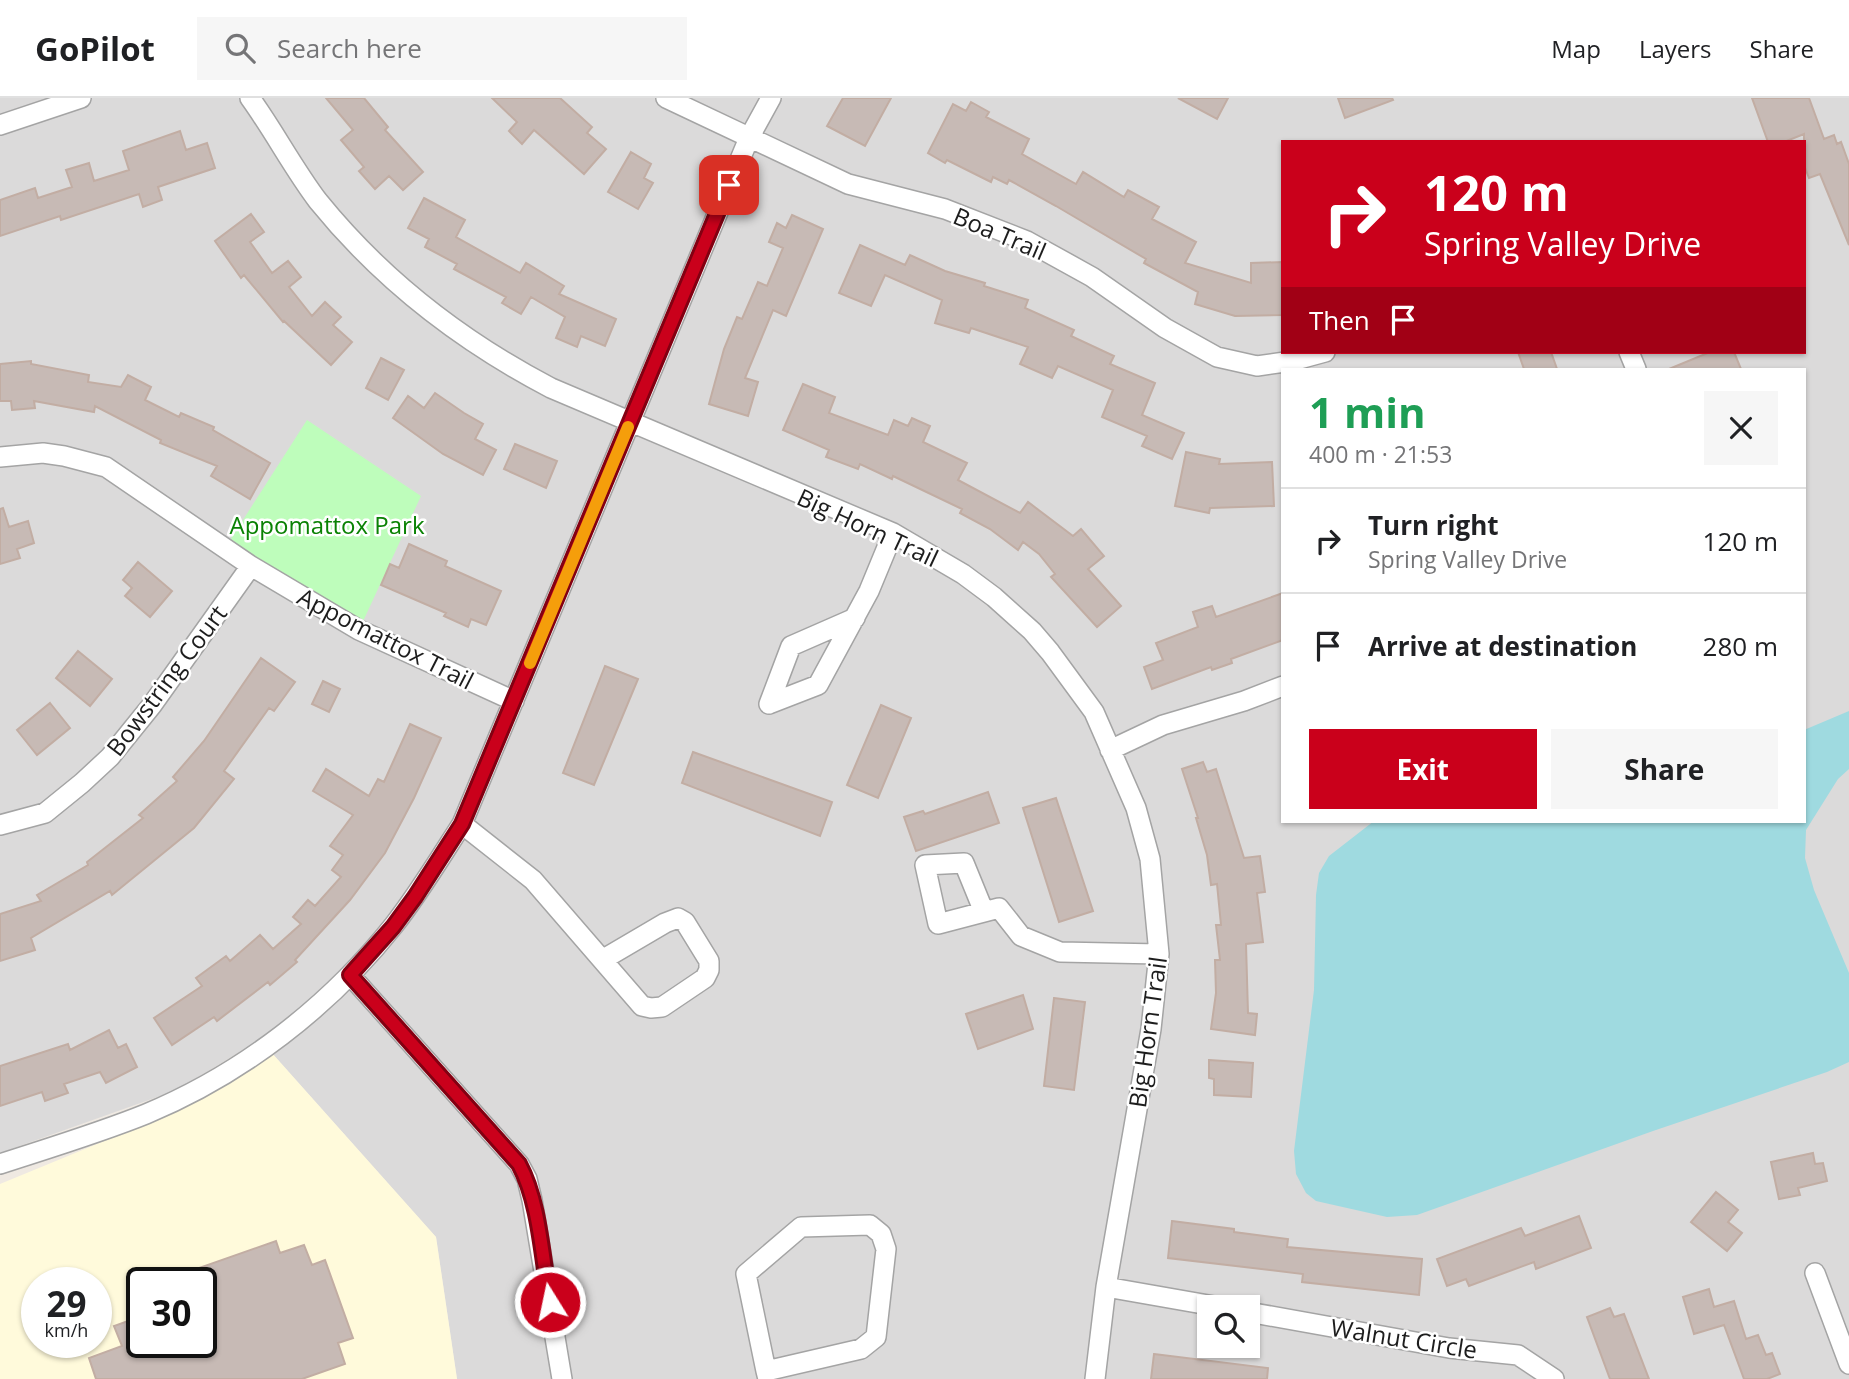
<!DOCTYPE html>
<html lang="en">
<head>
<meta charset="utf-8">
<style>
  body { margin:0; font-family:"Open Sans",sans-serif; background:#f6f6f6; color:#202124; height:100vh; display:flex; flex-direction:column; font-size:26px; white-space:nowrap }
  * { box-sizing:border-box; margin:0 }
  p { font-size:23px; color:#757577 }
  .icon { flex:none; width:38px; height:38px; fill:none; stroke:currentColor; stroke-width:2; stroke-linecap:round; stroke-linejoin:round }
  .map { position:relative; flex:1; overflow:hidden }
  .details { position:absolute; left:1281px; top:270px; width:525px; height:455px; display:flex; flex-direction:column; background:#fff; border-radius:0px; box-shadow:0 2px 5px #0004 }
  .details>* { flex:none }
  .hud { position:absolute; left:1281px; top:42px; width:525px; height:214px; border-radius:0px; box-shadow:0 2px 5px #0004; background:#ca001b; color:#fff; overflow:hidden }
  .controls { position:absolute; left:1197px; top:1197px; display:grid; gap:14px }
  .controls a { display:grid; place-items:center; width:63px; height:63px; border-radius:0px; background:#fff; box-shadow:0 2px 5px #0004; font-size:35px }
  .speed { position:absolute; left:21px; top:1169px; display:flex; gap:14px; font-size:35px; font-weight:700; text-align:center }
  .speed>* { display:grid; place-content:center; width:91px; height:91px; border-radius:50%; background:#fff; box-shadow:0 2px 5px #0004; line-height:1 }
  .speed small { font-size:18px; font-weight:400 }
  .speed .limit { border:4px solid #111; border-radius:10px; background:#fff; color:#111 }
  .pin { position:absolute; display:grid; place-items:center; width:60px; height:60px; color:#fff; margin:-30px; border-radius:14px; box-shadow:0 4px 10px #0006 }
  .me { position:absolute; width:77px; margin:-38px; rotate:350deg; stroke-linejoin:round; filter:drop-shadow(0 0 5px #0008) }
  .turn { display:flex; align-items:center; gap:24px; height:147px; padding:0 28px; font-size:32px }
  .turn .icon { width:91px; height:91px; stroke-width:2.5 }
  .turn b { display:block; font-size:49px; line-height:60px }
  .then { display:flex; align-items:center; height:66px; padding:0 28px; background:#0003; gap:14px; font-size:26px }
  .round { display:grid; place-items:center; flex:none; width:74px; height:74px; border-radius:0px; background:#f6f6f6 }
  .summary { display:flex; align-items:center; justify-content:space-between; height:119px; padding:0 28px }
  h1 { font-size:42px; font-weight:700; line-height:52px; color:#1e9e55 }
  .cta { display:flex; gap:14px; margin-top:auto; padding:14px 28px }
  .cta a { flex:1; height:80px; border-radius:0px; background:#ca001b; color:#fff; font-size:28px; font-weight:700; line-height:80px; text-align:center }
  .cta a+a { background:#f6f6f6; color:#202124 }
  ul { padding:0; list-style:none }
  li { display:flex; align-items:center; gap:21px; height:105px; padding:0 28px; border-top:2px solid #e0e0e0 }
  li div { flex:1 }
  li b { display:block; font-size:26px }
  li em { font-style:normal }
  header { display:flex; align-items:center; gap:42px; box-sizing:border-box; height:98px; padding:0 35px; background:#fff; border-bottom:2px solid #e0e0e0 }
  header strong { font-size:33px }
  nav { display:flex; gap:38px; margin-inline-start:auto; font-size:24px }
  .search { width:490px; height:63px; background:#f6f6f6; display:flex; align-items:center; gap:18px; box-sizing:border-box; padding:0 24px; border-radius:0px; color:#757577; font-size:26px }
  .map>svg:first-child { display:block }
  .residential { fill:#dbdada; fill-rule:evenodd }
  .education { fill:#fffadb; fill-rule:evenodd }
  .park { fill:#befdbb }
  .water { fill:#9fdae0 }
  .building { fill:#c7bab5; stroke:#c2ada3; stroke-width:2 }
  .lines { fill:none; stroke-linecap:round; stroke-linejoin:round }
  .street-casing { stroke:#a4a4a4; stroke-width:22 }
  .street { stroke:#fff; stroke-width:19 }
  .route-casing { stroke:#830012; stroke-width:18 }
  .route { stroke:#ca001b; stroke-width:12 }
  .slow { stroke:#f59e0b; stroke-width:12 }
  .labels { text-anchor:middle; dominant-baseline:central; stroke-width:5; stroke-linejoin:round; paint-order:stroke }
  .street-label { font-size:24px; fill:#1d1d1d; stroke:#fff }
  .park-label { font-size:24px; fill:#0a8204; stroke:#fff }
</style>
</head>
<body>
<header>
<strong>GoPilot</strong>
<div class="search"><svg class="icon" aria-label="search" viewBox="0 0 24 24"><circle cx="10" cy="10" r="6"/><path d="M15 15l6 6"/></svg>Search here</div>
<nav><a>Map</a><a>Layers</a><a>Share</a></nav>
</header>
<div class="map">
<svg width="1849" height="1281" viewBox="0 0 1849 1281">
  <rect width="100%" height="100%" fill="#efe9e2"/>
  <path class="residential" d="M0 0H1849V1281H457L436 1139 271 954 256 944 177 992 0 1055ZM1283 44H1804V254H1283ZM1283 271H1804V723H1283ZM1209 1209H1248V1248H1209Z"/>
  <path class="education" d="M271 954 436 1139 457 1281H0V1086L131 1032 231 985ZM37 1185H96V1244H37ZM142 1185H201V1244H142Z"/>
  <path class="park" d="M307 322 421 398 359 532 225 450Z"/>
  <path class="water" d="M1849 613V671L1838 681 1806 732 1805 760 1814 792 1849 875V964L1827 974 1653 1033 1417 1117 1387 1119 1316 1103 1306 1095 1296 1076 1294 1053 1314 892 1316 797 1319 775 1329 758 1374 723H1804V632Z"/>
  <path class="building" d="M326 0H364L388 29 385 32 423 74 403 92 389 78 375 91 359 73 364 69 341 42 353 32Z
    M492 0H560L592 29 587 35 606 51 584 76 534 32 522 46 509 33 517 24Z
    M843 0H891L865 48 827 28Z
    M1178 0H1228L1217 21Z
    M1338 0H1392L1393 2 1345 20Z
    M1752 0H1809L1824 41 1834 37 1837 46 1841 44 1849 66V147L1820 76 1809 80 1804 67V36L1784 44H1768Z
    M971 4 989 14 986 19 1029 41 1022 56 1076 86 1083 74 1124 99 1128 92 1159 109 1152 121 1196 144 1185 165 1251 185V165L1283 164V217L1235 218 1195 206 1198 194 1144 165 1146 161 1056 108 1009 82 1007 86 993 79 991 84 947 62 945 65 928 55 953 6 966 13Z
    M180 33 186 52 207 45 215 70 158 89 162 102 143 109 139 96 61 122 60 118 0 138V102L35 90 38 100 72 89 66 72 89 65 94 83 129 72 123 53Z
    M631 54 651 66 644 80 653 85 638 111 608 94Z
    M424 100 465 122 456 139 520 175 526 165 564 188 559 196 616 221 605 248 581 238 577 249 556 240 565 219 531 199 521 216 502 205 506 199 454 171 457 166 425 149 429 141 408 130Z
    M251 116 264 134 250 144 272 175 288 163 301 179 289 189 312 218 325 204 341 219 333 227 352 244 331 267 284 223 283 224 244 177 241 180 215 143Z
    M792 117 823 131 786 218 773 212 745 280 758 284 748 318 709 306 724 251 737 219 742 221 758 184 767 188 783 150 769 144 777 125 786 130Z
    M860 147 905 167 910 157 945 173 985 185 984 188 1028 202 1025 210 1074 232 1071 238 1114 258 1110 266 1155 285 1142 317 1184 335 1172 361 1142 348 1147 338 1102 319 1113 292 1058 268 1052 280 1020 266 1028 249 971 230 969 235 935 225 942 202 885 177 871 208 839 195Z
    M1518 254H1551L1557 271H1524Z
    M1710 254H1734L1741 271H1669Z
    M381 260 404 272 388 302 366 290Z
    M31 263V266L89 277 88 284 121 289 128 277 151 289 145 302 179 319 181 315 214 329 213 332 270 365 250 401 211 378 217 368 160 345 161 342 95 308 94 314 34 303 35 310 12 312 11 303H0V266Z
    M803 286 835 299 829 315 888 337 894 322 908 328 912 320 930 328 923 344 967 365 958 382 1020 415 1028 404 1073 438 1081 431 1104 458 1088 471 1121 508 1097 529 1051 479 1055 476 1039 456 1023 444 1018 452 990 431 960 415 962 411 893 378 892 381 860 366 858 371 826 359 829 352 783 332Z
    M435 295 464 315 483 326 475 341 496 352 483 377 443 356 393 320 408 298 424 310Z
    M515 346 557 363 546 390 504 371Z
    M1186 354 1220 361 1219 366 1272 364 1274 408 1210 410 1209 415 1175 408Z
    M3 410 9 429 28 423 34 445 17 451 20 460 0 466V411Z
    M409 446 447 463 445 468 501 493 486 527 471 521 468 529 444 518 446 515 381 487 390 466 399 470Z
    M138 464 172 493 150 519 125 498 132 490 123 482Z
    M1283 495V542L1231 561 1232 565 1212 572 1211 569 1152 591 1144 569 1163 562 1156 545 1198 529 1193 514 1212 508 1216 519Z
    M78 553 112 581 90 608 56 580Z
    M261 560 295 584 274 613 269 610 224 673 234 681 194 730 112 797 110 793 31 840 35 852 0 863V816L41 803 37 797 88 767 87 764 143 720 139 717 177 683 173 679 204 643Z
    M605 568 638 581 594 687 563 675Z
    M323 583 340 591 329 614 312 606Z
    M50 605 70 630 37 657 17 632Z
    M881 607 911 620 878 700 847 687Z
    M410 626 441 640 414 700 385 755 350 802 295 862 297 864 270 887 268 884 217 923 214 919 172 947 154 920 202 888 196 880 226 858 230 863 260 837 273 851 301 826 293 819 308 802 315 808 341 779 332 772 343 757 330 748 353 717 313 693 326 671 369 698 378 681 384 684Z
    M693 654 832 704 820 738 682 685Z
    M1203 664 1207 674 1216 671 1244 760 1260 758 1265 794 1257 795 1263 844 1246 846 1248 915 1257 916 1255 937 1211 931 1216 895 1215 862H1220L1216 827H1221L1217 786 1211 787 1207 757 1196 720H1198L1182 671Z
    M988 694 999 725 916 753 904 719 923 713 925 716Z
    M1056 700 1093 813 1059 824 1023 710Z
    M1023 897 1033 931 978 951 966 916Z
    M1054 900 1085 904 1074 992 1044 988Z
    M109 932 118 950 126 946 137 969 106 985 100 974 64 986 68 995 45 1003 42 994 0 1008V968L68 946 70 952Z
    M1209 962 1253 965 1251 999 1214 997V981L1209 980Z
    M1813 1055 1815 1066 1823 1065 1827 1083 1798 1090 1800 1097 1779 1101 1771 1064Z
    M1716 1094 1738 1112 1728 1124 1742 1135 1727 1153 1691 1124Z
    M1579 1118 1591 1150 1536 1171 1534 1164 1469 1188 1466 1181 1447 1188 1437 1161 1521 1130 1525 1138Z
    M1172 1123 1234 1131V1134L1288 1141 1287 1149 1422 1161 1419 1197 1302 1184 1303 1176 1168 1160Z
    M276 1143 280 1155 304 1147 312 1167 325 1162 353 1240 338 1245 345 1266 302 1281H96L89 1260 122 1248 114 1228 142 1218V1244H201V1185L196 1171Z
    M1709 1191 1714 1209 1734 1203 1746 1241 1758 1237 1766 1257 1772 1255 1780 1276 1767 1281H1744L1724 1227 1694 1236 1683 1199Z
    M1610 1210 1614 1219 1624 1216 1649 1281H1610L1587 1219Z
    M1154 1256 1268 1270 1267 1281H1151Z"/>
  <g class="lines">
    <defs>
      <path id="street" d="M250 0C274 33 293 70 318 103 382 182 461 243 551 290L893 435 963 476 994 499 1032 533 1050 554 1094 614 1136 710 1150 761 1159 856 1151 931 1106 1189 1095 1281
        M666 0 848 86 945 111 1027 143 1092 179 1165 230 1217 259 1257 268 1292 263 1325 254
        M0 27 81 0
        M1629 254 1636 271
        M0 359 43 355 64 358 106 369 251 468 359 532 514 603
        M769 606 818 587 869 493 893 435
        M769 606 791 548 855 520
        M1110 652 1163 627 1244 603 1283 588
        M462 726 533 782 642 908 651 910 662 909 705 880 709 872V863L685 824 678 820 665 825 602 862
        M0 727 45 715 82 685 110 659 152 607 251 468
        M984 814 964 765 925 767 938 826 999 810 1021 838 1060 854 1159 856
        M350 877 519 1066 527 1081 532 1102 562 1281
        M0 1066C49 1050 99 1035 146 1016 242 976 329 909 394 827 419 795 440 760 462 726L749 40 771 0
        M1815 1175 1849 1266
        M1106 1189 1220 1209
        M1248 1214 1449 1250 1518 1257 1554 1281
        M766 1273 746 1176 801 1129 870 1127 881 1136 886 1151 876 1239 861 1251 766 1273 768 1281"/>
    </defs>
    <use href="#street" class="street-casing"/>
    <use href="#street" class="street"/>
  </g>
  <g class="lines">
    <defs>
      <path id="route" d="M550 1204C542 1161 540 1105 519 1066L350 877 393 829 415 799 462 726 729 87"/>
    </defs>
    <use href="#route" class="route-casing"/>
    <use href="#route" class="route"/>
    <path class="slow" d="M530 565 628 329"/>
  </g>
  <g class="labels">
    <g class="street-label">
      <text transform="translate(1000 135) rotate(23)">Boa Trail</text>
      <text transform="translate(868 429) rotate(25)">Big Horn Trail</text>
      <text transform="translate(386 540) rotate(27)">Appomattox Trail</text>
      <text transform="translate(166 582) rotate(-53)">Bowstring Court</text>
      <text transform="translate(1147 934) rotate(-82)">Big Horn Trail</text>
      <text transform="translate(1404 1240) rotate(9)">Walnut Circle</text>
    </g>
    <g class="park-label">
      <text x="327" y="426">Appomattox Park</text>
    </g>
  </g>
</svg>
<div class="controls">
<a><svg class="icon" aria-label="search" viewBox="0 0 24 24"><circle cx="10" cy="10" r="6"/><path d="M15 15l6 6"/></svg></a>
</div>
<div class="speed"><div>29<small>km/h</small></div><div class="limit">30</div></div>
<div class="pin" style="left:729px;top:87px;background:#d93025"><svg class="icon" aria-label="arrive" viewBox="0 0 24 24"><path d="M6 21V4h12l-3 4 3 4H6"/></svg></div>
<svg class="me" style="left:550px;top:1204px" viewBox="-20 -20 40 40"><circle r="17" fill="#ca001b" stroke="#fff" stroke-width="3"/><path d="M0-11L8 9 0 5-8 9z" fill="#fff"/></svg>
<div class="hud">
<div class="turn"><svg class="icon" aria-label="right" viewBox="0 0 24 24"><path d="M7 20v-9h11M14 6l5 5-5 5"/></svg><div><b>120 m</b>Spring Valley Drive</div></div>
<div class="then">Then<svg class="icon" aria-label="arrive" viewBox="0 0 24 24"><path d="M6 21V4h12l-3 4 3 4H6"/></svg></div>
</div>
<section class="details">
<div class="summary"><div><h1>1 min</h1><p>400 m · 21:53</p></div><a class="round"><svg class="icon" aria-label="close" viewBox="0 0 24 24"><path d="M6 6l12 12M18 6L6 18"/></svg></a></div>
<ul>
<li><svg class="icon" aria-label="right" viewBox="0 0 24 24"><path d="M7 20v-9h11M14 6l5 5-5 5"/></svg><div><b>Turn right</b><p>Spring Valley Drive</p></div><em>120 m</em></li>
<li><svg class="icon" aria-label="arrive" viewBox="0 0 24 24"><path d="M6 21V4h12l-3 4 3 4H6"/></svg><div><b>Arrive at destination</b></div><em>280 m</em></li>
</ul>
<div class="cta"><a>Exit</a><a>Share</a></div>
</section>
</div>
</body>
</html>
